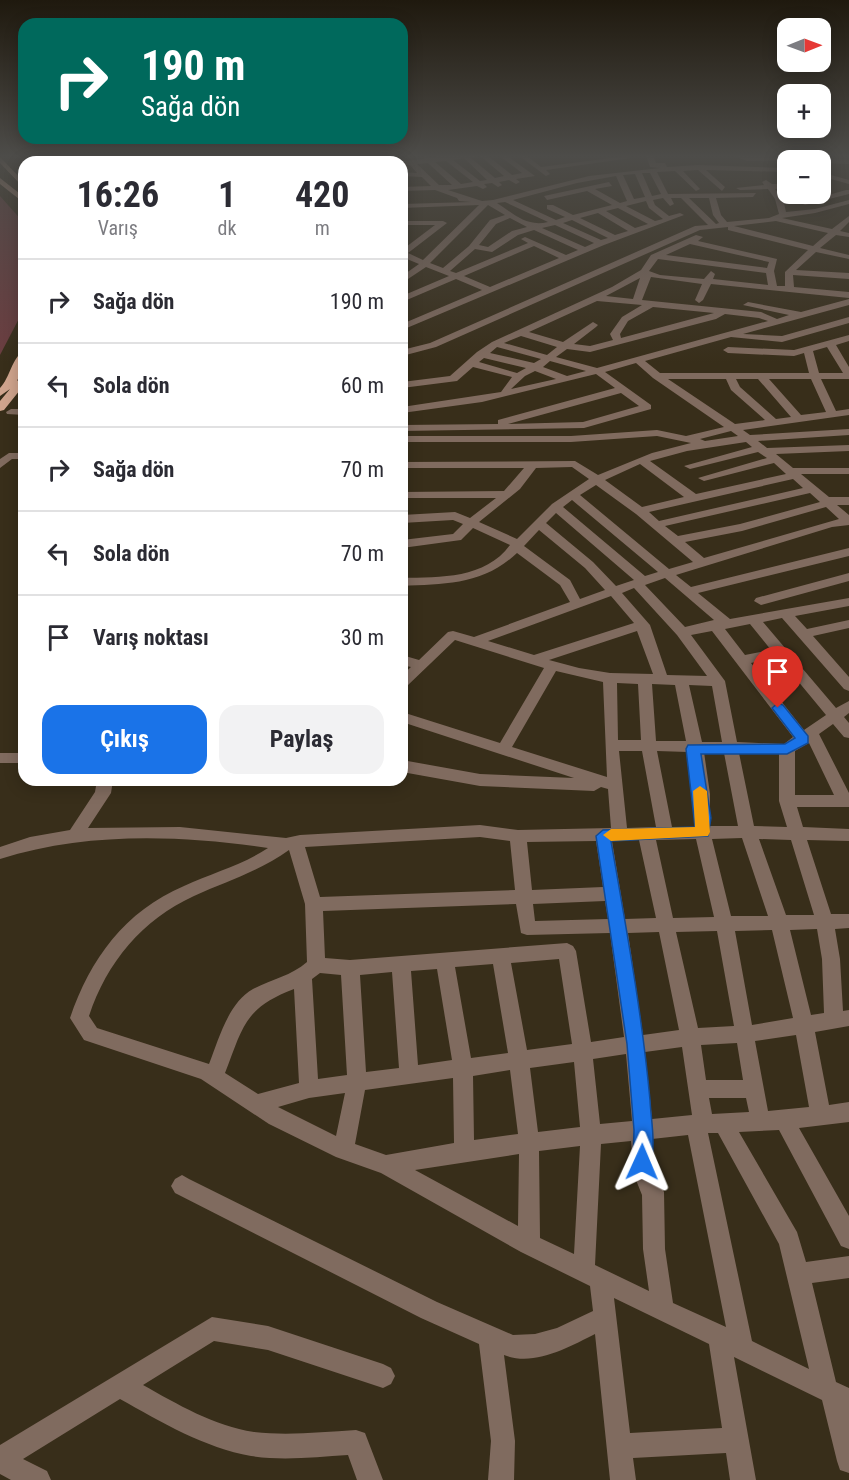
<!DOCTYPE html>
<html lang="tr">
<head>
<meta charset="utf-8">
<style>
  body { margin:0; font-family:"Roboto Condensed",sans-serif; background:#f2f2f3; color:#2b2b33; height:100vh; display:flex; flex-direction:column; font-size:22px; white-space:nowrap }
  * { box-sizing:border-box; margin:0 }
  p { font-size:20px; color:#7c7c81 }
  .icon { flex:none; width:33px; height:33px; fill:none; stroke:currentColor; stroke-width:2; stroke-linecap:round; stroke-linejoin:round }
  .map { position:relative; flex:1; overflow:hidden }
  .sheet { position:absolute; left:18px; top:156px; width:390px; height:630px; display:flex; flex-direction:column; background:#fff; border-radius:18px; box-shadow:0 3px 15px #0003 }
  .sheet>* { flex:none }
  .banner { position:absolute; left:18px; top:18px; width:390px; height:126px; border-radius:18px; box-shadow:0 3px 15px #0003; background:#00695c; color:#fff; overflow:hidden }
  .needle { width:39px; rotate:89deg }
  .controls { position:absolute; left:777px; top:18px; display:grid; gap:12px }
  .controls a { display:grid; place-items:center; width:54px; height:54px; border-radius:12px; background:#fff; box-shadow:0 3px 15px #0003; font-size:30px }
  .pin { position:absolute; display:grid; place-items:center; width:51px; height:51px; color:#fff; margin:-62px -26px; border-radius:50% 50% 50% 0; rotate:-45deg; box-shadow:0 0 6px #0007 }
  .pin .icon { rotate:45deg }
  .me { position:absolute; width:66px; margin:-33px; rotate:1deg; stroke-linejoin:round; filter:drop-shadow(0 0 4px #0008) }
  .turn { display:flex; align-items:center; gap:21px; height:126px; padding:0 24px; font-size:27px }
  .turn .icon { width:78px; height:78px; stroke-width:2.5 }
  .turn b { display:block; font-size:42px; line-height:51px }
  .eta { display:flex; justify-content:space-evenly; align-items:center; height:102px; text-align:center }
  .eta b { font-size:36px; font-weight:700; line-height:42px }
  .button { display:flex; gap:12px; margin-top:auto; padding:12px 24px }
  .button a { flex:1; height:69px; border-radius:18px; background:#1a73e8; color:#fff; font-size:24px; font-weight:700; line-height:69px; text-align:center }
  .button a+a { background:#f2f2f3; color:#2b2b33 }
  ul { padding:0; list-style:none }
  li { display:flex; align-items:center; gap:18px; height:84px; padding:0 24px; border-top:2px solid #e1e1e2 }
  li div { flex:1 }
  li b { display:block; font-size:22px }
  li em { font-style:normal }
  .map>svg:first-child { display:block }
  .green { fill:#6c3d40 }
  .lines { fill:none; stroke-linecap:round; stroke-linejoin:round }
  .minor { fill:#806b5f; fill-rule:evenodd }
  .major { fill:#cfa48d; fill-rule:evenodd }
  .route { fill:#1a73e8; stroke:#114b97; stroke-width:1.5 }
  .slow { fill:#f59e0b }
</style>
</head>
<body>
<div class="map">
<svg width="849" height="1480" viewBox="0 0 849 1480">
  <rect width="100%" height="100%" fill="#382e1a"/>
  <path class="green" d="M0 196 24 223V309L0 355Z"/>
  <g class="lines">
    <path class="minor" d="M284 155H297L279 162H186L190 160H267Z
      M342 155H348L349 162H341Z
      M367 155H373L374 162H366Z
      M390 155H396L397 162H389Z
      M424 155 431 158 440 155H478L471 158 495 178 504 176 479 155H487L512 175 522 173 501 157 506 155 535 176 516 179 520 182 516 184 509 180 499 182 502 185 498 187 492 183 484 184 487 187 483 189 477 186 448 190 482 201 493 200 589 176 660 168 650 167 646 155H653L656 163H665L667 167 698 165 788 168V172L706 170 725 187 722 191 698 170 683 171 700 189 696 191 675 171 657 172 668 194 756 193 753 197 716 198 721 215 727 222 769 218 779 214 775 199 768 189 740 190 736 188 764 185 762 182 766 180 772 184H788V188L775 189 783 199 786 212 815 209 849 200V204L815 213 782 218 832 229 849 216V222L840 231 849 233V237L836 235 820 248 849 255V259L816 252 796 270 849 273V279L793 275 794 287 849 292V298L711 284 703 300 699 303 695 300 702 284 651 277 642 300 761 312 777 319 789 315 743 305 748 302 801 312 849 299V305L743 334 782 336 849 317V323L782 342 731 337 645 361 660 373H809L804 353 794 356 728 353 723 350 728 347 794 350 849 335V341L836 345 849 367V379H821L836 411 849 409V415L743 430 750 435 849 429V435L758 441 767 448 849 445V451L776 454 793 468H849V474H801L829 497H849V505H837L849 515V525L832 527 676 575 691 587 849 548V556L698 593 730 619 849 598V606L795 616 807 629 849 620V628L813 636 849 677V691L844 689 782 618 763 622 836 708 849 701V713L844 717 849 723V738L844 737 833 724 819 734 849 793V807H797L803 827 849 829V841L807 840 831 914H849V928L835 929 840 959 843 1011 849 1010V1026L815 1032 829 1105 849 1102V1122L799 1128 849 1216V1249L841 1246 779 1130 739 1132 797 1232 806 1262 849 1256V1278L812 1283 836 1382 849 1388V1473L840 1470 837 1461 822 1400 734 1357 756 1480H730L726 1453 633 1458 636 1480H610L595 1334C569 1347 534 1367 504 1355L515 1441 514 1480H488L491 1441 479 1344 421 1318 175 1193 171 1186 175 1179 182 1175 189 1179 437 1302 513 1335 535 1334 557 1328 593 1311 590 1286 521 1252 381 1173 336 1157 269 1124 201 1079 84 1040 70 1018C90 959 125 911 184 886 212 873 243 865 268 848 179 835 86 832 0 859V847L30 837 70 830 95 792 97 780H113L111 793 88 828 180 827 286 838 300 835 480 825 518 830 611 828 608 789 601 787 594 791 480 786 402 772V760L480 774 574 778 402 722V712L500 743 544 668 455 640 407 686 402 688V675L411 667 402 665V655L419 660 448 632 453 631 474 637 570 602 560 585 517 553C483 585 446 584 402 586V578C441 577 485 579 510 545L473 528 461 540 402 548V540L453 534 463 524 453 520 402 523V515L455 512 470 518 496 498H402V492L504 491 524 468H402V462L575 461 598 475 652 453 691 443 657 436 571 442H402V436H571L657 430 686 436 724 427 653 378 636 363 605 372 651 405V409L584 428 402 431V425L498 424V420L615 388 596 374 482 402 402 413V407L501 392 512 377 473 367 457 381 402 388V382L450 376 477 352 492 342 612 287 641 270 651 255 696 235 703 237 698 241 777 259 774 271 777 286H785V272L808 250 728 230V227L700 230 436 347 402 356V350L430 343 695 226 708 225 681 198H671L674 204 670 206 663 198 653 200 655 205 669 216 680 213 684 215 604 245 402 330V324L482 290 456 279 402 302V296L449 276 426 267 402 283V276L419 264 402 257V250L435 225H402V221H443L447 223 408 253 423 260 479 205 402 208V204L471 202 459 201 457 198 435 190 402 191V187L431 186 422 177 402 176V172L417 173 410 165H403V161L424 159ZM464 158 487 180 480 181 453 160ZM446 161 473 182 461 184 435 162ZM428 163 452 185H439L417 164ZM642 173H650L661 194 652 196ZM635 174 645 197 634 199 623 175ZM616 176 627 201 620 203 595 189 612 186 609 182 544 196 547 200 587 191 612 205 573 215 553 205H547V209L565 217 556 220 513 200 577 183ZM689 198H709L713 215 719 223 716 224ZM646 201 649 208 663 219 655 221 626 206ZM505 202 548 222C527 227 515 215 497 203ZM488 205 505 215 490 220 469 246 443 268 430 263ZM618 208 648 224 635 228 606 211ZM598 213 628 231 615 235 580 218ZM510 218 527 227 512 231 488 247 479 245 496 224ZM572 220 608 238 601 240 563 223ZM776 221 780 222 828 233 813 246 734 226ZM555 225 594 243 585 247 542 228ZM534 230 578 250 566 255 525 237 521 239 528 243 456 273 450 271 475 249 492 252 518 235ZM690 244 769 262 767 268 666 255ZM534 246 559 258 490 287 464 276ZM658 259 766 273 768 285 713 279 715 274 711 271 704 279 660 275 649 271ZM640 278 633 299 606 296ZM597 301 642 305 622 317 610 334 613 340 590 346 574 344 596 327 598 325 593 322 563 342 529 332ZM653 307 714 313 621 338 620 334 628 321ZM725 314 759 318 768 321 597 368 556 357 567 349 590 352 716 319ZM521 336 557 347 547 355 504 343ZM497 347 541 359 534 363 490 353ZM827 347 843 373H819L813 351ZM484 358 526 368 517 373 479 362ZM550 361 586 371 567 376 543 367ZM535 371 556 379 511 389 525 376ZM668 379H726L731 390 765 420 735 424ZM736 379H758L791 417 776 419 740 387ZM769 379H811L826 412 801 415ZM621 393 639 406 583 422 508 424ZM731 431 738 436 705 441 700 439ZM746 442 752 447 684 466 690 469 758 452 767 458 698 478 704 481 774 463 786 474 696 494 650 461 687 451ZM640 464 684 497 642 507 605 480ZM572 467 589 479 552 504 517 539 479 522 520 489 536 468ZM793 479 803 488 659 521 649 512ZM596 485 636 514 693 562 669 569 580 495ZM810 493 820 502 740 524 678 536 665 526ZM572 500 658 572 645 576 563 507ZM826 507 839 519 704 558 685 542 742 531ZM556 513 634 580 616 586 593 562 546 523ZM539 530 585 568 605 590 580 599 570 580 524 546ZM665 578 714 620 685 627 645 585ZM634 588 677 635 707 676 667 675 650 625 622 593ZM611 596 634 623 534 655 488 641ZM750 624 771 650 745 655 725 629ZM637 631 653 674 610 673 579 668 549 660ZM712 631 793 737 784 744 737 742 725 681 691 635ZM778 657 826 715 804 730 751 663ZM556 671 603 682 607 777 512 747ZM617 683 638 684 641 740H618ZM652 684 675 685 686 741H656ZM689 685 712 686 722 742H702ZM809 743 834 795H795V751ZM619 751H642L656 827 627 828ZM657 751 688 752 694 794V827H672ZM704 752 724 753 738 826H710V794ZM739 753 779 754V801L787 827 754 826ZM480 837 510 841 515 890 320 897 305 847ZM742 838 768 916H731L712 839ZM696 839 714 917 673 918 656 840ZM759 839 791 840 814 915H786ZM639 840 656 918 625 919 612 841ZM596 841 603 887 532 890 527 842ZM289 850 305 904 307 962C291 976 272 979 253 989 228 1003 219 1039 209 1064L97 1028 89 1016C107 962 142 920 194 896 227 881 260 871 289 850ZM605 901 608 919 535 921 533 904ZM516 904 521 933 527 935 610 933 624 1037 591 1042 576 951 573 946 567 943 350 960 325 958 323 911ZM817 929 822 959 824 1013 811 1015 790 930ZM772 930 793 1018 752 1025 735 931ZM717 931 734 1026 698 1028 676 932ZM659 932 679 1030 643 1035 628 933ZM559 959 572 1044 527 1050 511 963ZM493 964 508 1053 471 1058 455 967ZM437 969 452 1060 418 1065 411 971ZM392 972 399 1068 366 1072 360 975ZM320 973 341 975 347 1075 318 1079 312 979ZM294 989 299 1083 258 1094 225 1073C243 1027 244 1008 294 989ZM796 1035 809 1107 768 1111 755 1041ZM737 1043 743 1080H706L701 1045ZM682 1047 692 1115 652 1119 645 1052ZM626 1054 632 1121 600 1124 593 1059ZM574 1062 580 1127 538 1132 530 1068ZM510 1070 518 1134 474 1140 473 1076ZM453 1078 454 1143 386 1155 355 1144 365 1090ZM345 1093 336 1136 278 1107 309 1098ZM709 1098H746L749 1112 712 1114ZM708 1133H718L779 1244 809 1369 752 1341ZM688 1135 726 1327 673 1303 665 1249 664 1192 655 1175 652 1139ZM631 1141 634 1175 642 1195 643 1249 649 1291 595 1265 601 1144ZM580 1146 574 1254 540 1238 539 1151ZM519 1154 518 1226 415 1170ZM614 1298 709 1344 722 1428 630 1433Z
      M518 155H526L541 167 627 156 631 158 546 170 550 174 546 176Z
      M732 155 849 160V164L820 163V160L747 161Z
      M820 172 849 180V184L820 176Z
      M846 190H849V194L805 205 801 203Z
      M11 409H24V415L7 414 6 412Z
      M9 453H24V459H12L0 468V459Z
      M849 573V581L761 605 754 601 756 598Z
      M0 753H24V763H0Z
      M212 1317 268 1326 383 1364 391 1368 395 1376 391 1384 383 1388 268 1350 214 1341 143 1385C177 1404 214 1426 254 1432 288 1436 322 1432 356 1430L365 1433 383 1480H357L348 1455C316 1457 283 1461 251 1456 205 1448 161 1422 120 1399L23 1459 47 1471 51 1480H11L0 1474V1445Z"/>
    <path class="major" d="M0 157 24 182V188L0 163Z
      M0 178 24 197V203L0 184Z
      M24 351V365L17 381 24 376V385L4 410 0 411V401L10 389 0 396V388C10 378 12 357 24 351Z"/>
  </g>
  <linearGradient id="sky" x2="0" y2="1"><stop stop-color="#1f190e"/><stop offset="0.43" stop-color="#4d4c49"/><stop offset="1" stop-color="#4d4c49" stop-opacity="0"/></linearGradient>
  <rect width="849" height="363" fill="url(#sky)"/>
  <path class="route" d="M778 703 783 705 808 736V743L787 754H701L711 818 708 836 611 841C626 927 642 1013 650 1100 651 1121 657 1149 649 1168L642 1171 636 1168 633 1162 634 1130 627 1044 596 836 603 830 695 827 686 749 688 745 785 744 795 738 772 708Z"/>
  <path class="slow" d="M700 786 707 791 710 832 708 836 611 841 603 835 611 829 695 827 693 791Z"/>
</svg>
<div class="controls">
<a><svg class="needle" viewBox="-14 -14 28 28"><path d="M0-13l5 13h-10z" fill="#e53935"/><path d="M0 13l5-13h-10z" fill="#7c7c81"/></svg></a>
<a>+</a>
<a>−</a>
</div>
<div class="pin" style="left:778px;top:708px;background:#d93025"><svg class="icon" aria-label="arrive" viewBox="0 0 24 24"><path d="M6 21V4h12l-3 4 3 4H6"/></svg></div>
<svg class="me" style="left:642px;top:1162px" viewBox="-20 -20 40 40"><path d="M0-17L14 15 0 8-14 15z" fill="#1a73e8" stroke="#fff" stroke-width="4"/></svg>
<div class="banner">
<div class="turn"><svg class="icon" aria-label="right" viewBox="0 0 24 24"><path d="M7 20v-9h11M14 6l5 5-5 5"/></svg><div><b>190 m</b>Sağa dön</div></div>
</div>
<section class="sheet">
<div class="eta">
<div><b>16:26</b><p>Varış</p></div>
<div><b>1</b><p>dk</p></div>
<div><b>420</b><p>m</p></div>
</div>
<ul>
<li><svg class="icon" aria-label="right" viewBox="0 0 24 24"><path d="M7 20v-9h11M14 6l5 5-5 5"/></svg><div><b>Sağa dön</b></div><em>190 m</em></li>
<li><svg class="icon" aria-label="left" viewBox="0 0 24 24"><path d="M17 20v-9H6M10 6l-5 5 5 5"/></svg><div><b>Sola dön</b></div><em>60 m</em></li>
<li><svg class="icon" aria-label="right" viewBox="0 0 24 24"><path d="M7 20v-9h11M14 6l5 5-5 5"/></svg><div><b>Sağa dön</b></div><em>70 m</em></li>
<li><svg class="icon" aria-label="left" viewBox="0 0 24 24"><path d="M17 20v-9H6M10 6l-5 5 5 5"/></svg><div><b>Sola dön</b></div><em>70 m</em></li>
<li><svg class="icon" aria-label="arrive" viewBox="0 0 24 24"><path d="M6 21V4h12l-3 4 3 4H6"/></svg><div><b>Varış noktası</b></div><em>30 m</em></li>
</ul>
<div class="button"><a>Çıkış</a><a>Paylaş</a></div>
</section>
</div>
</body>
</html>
